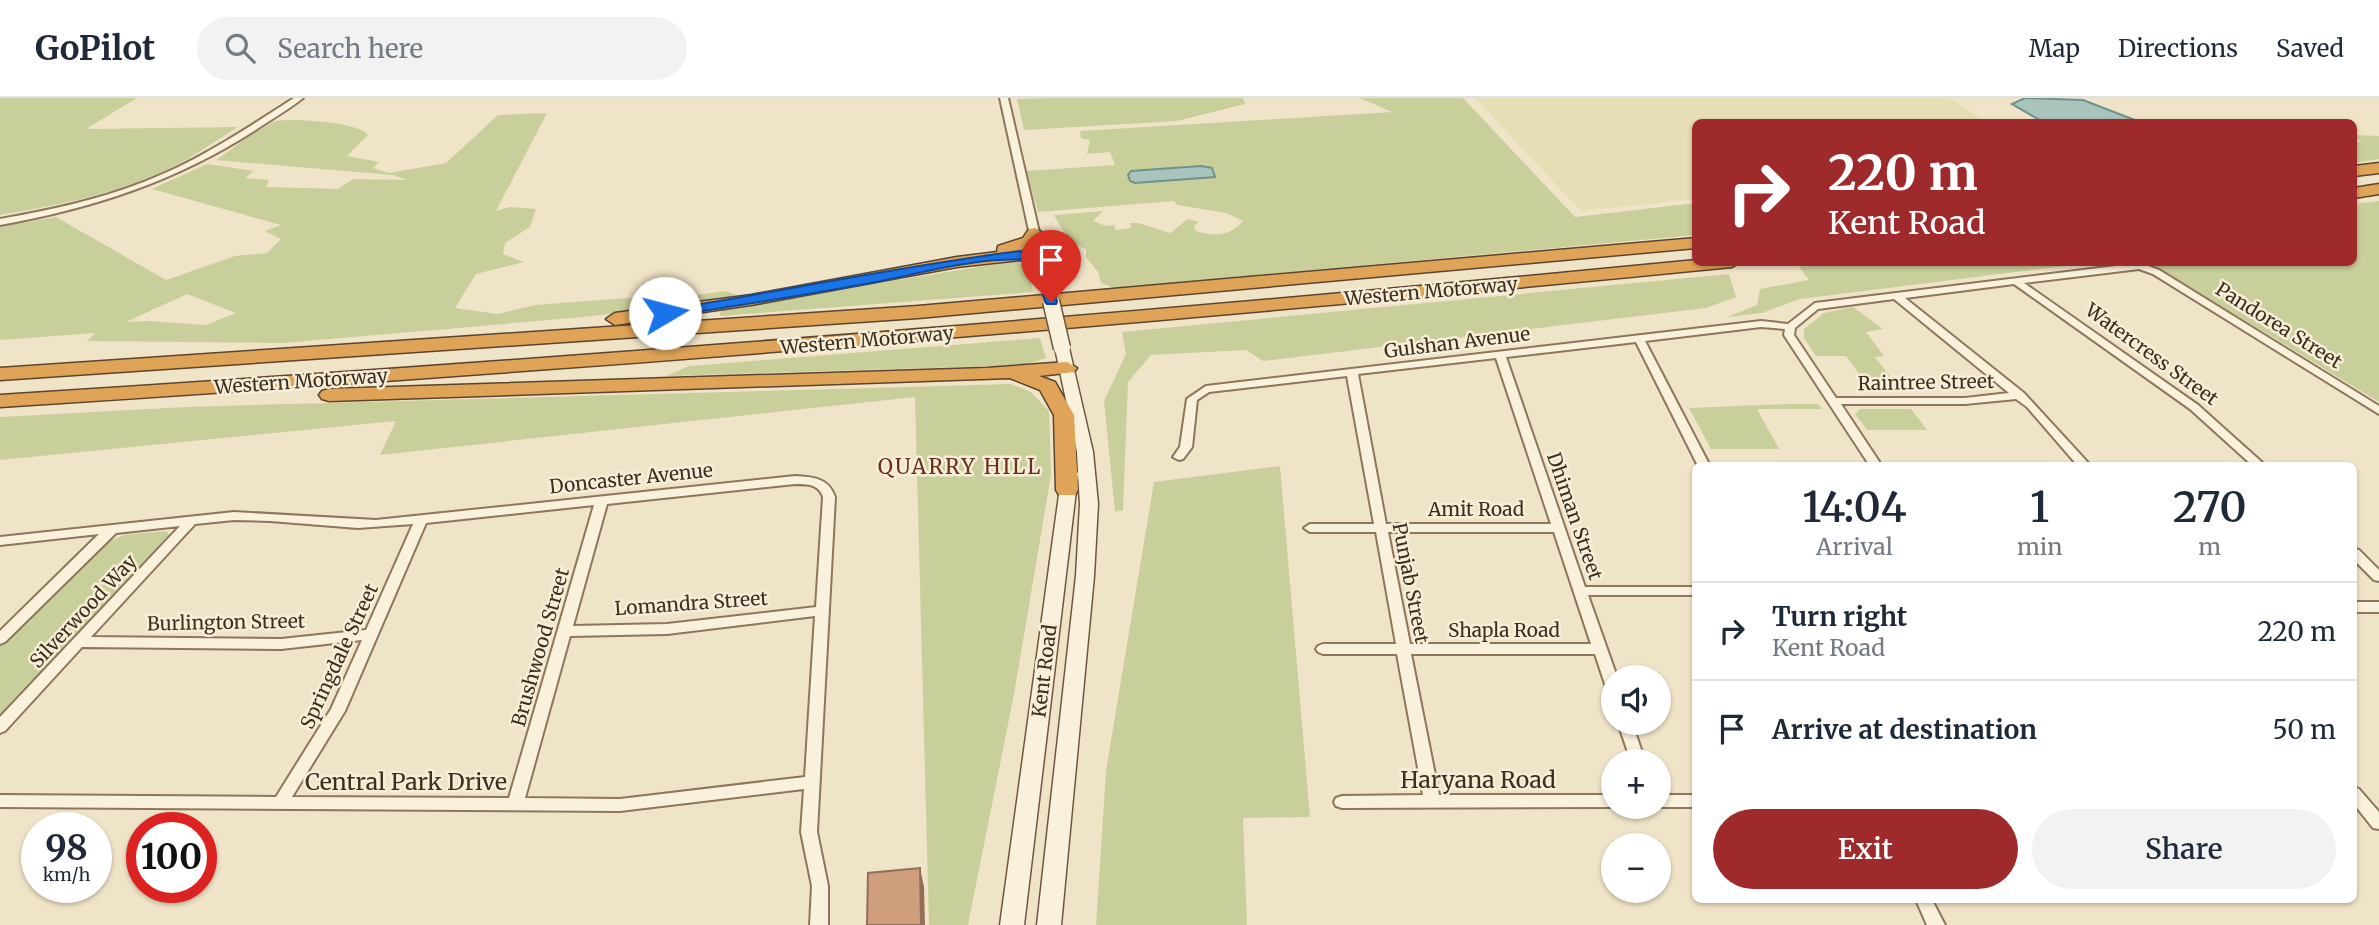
<!DOCTYPE html>
<html lang="en">
<head>
<meta charset="utf-8">
<style>
  body { margin:0; font-family:Merriweather,serif; background:#f2f2f3; color:#1f2937; height:100vh; display:flex; flex-direction:column; font-size:26px; white-space:nowrap }
  * { box-sizing:border-box; margin:0 }
  p { font-size:23px; color:#747a83 }
  .icon { flex:none; width:38px; height:38px; fill:none; stroke:currentColor; stroke-width:2; stroke-linecap:round; stroke-linejoin:round }
  .map { position:relative; flex:1; overflow:hidden }
  .side { position:absolute; left:1692px; top:364px; width:665px; height:441px; display:flex; flex-direction:column; background:#fff; border-radius:10px; box-shadow:0 2px 5px #0004 }
  .side>* { flex:none }
  .guide { position:absolute; left:1692px; top:21px; width:665px; height:147px; border-radius:10px; box-shadow:0 2px 5px #0004; background:#9e2a2b; color:#fff; overflow:hidden }
  .fabs { position:absolute; left:1601px; top:567px; display:grid; gap:14px }
  .fabs a { display:grid; place-items:center; width:70px; height:70px; border-radius:50%; background:#fff; box-shadow:0 2px 5px #0004; font-size:35px }
  .speed { position:absolute; left:21px; top:714px; display:flex; gap:14px; font-size:35px; font-weight:700; text-align:center }
  .speed>* { display:grid; place-content:center; width:91px; height:91px; border-radius:50%; background:#fff; box-shadow:0 2px 5px #0004; line-height:1 }
  .speed small { font-size:18px; font-weight:400 }
  .speed .limit { border:10px solid #d22; background:#fff; color:#111 }
  .pin { position:absolute; display:grid; place-items:center; width:60px; height:60px; color:#fff; margin:-72px -30px; border-radius:50% 50% 50% 0; rotate:-45deg; box-shadow:0 0 7px #0007 }
  .pin .icon { rotate:45deg }
  .me { position:absolute; width:77px; margin:-38px; rotate:82deg; stroke-linejoin:round; filter:drop-shadow(0 0 5px #0008) }
  .turn { display:flex; align-items:center; gap:24px; height:147px; padding:0 21px; font-size:32px }
  .turn .icon { width:91px; height:91px; stroke-width:2.5 }
  .turn b { display:block; font-size:49px; line-height:60px }
  .eta { display:flex; justify-content:space-evenly; align-items:center; height:119px; text-align:center }
  .eta b { font-size:42px; font-weight:600; line-height:49px }
  .button { display:flex; gap:14px; margin-top:auto; padding:14px 21px }
  .button a { flex:1; height:80px; border-radius:42px; background:#9e2a2b; color:#fff; font-size:28px; font-weight:600; line-height:80px; text-align:center }
  .button a+a { background:#f2f2f3; color:#1f2937 }
  ul { padding:0; list-style:none }
  li { display:flex; align-items:center; gap:21px; height:98px; padding:0 21px; border-top:2px solid #e0e1e3 }
  li div { flex:1 }
  li b { display:block; font-size:26px }
  li em { font-style:normal }
  header { display:flex; align-items:center; gap:42px; box-sizing:border-box; height:98px; padding:0 35px; background:#fff; border-bottom:2px solid #e0e1e3 }
  header strong { font-size:33px }
  nav { display:flex; gap:38px; margin-inline-start:auto; font-size:24px }
  .search { width:490px; height:63px; background:#f2f2f3; display:flex; align-items:center; gap:18px; box-sizing:border-box; padding:0 24px; border-radius:38px; color:#747a83; font-size:26px }
  .map>svg:first-child { display:block }
  .farmland { fill:#e6deb5 }
  .green { fill:#c9cf9b; fill-rule:evenodd }
  .water { fill:#a9c4bc; stroke:#6f938a; stroke-width:2 }
  .lines { fill:none; stroke-linecap:round; stroke-linejoin:round }
  .street-casing { stroke:#8d765c; stroke-width:4 }
  .secondary-casing { stroke:#6f573f; stroke-width:3 }
  .highway-casing { stroke:#5b4430; stroke-width:3 }
  .street { fill:#faf1dc; fill-rule:evenodd }
  .secondary { fill:#faf1dc; fill-rule:evenodd }
  .highway { fill:#e0a458; fill-rule:evenodd }
  .secondary-bridge-far1-casing { stroke:#6f573f; stroke-width:15; stroke-linecap:butt }
  .secondary-bridge-casing { stroke:#6f573f; stroke-width:19; stroke-linecap:butt }
  .secondary-bridge-far1 { stroke:#faf1dc; stroke-width:12 }
  .secondary-bridge { stroke:#faf1dc; stroke-width:16 }
  .shaded-wall { fill:#916f58 }
  .building { fill:#cf9f7d; stroke:#916f58; stroke-width:2 }
  .route { fill:#1a73e8; stroke:#114b97; stroke-width:2 }
  .labels { text-anchor:middle; dominant-baseline:central; stroke-width:5; stroke-linejoin:round; paint-order:stroke }
  .street-label { font-size:19px; fill:#3d2e20; stroke:#f7eed8 }
  .neighbourhood-label { font-size:21px; letter-spacing:2px; fill:#6b2e1e; stroke:#f7eed8 }
  .near-street-label { font-size:23px; fill:#3d2e20; stroke:#f7eed8 }
</style>
</head>
<body>
<header>
<strong>GoPilot</strong>
<div class="search"><svg class="icon" aria-label="search" viewBox="0 0 24 24"><circle cx="10" cy="10" r="6"/><path d="M15 15l6 6"/></svg>Search here</div>
<nav><a>Map</a><a>Directions</a><a>Saved</a></nav>
</header>
<div class="map">
<svg width="2379" height="827" viewBox="0 0 2379 827">
  <rect width="100%" height="100%" fill="#f0e4c8"/>
  <path class="farmland" d="M1475 0H1950L1986 24H1696V101L1581 113Z"/>
  <path class="green" d="M0 0H137L86 31 238 29C215 43 192 60 168 71 115 97 57 107 0 117Z
    M1048 0H1243L1245 6 1177 23 1024 32 1017 1Z
    M1360 0H1463L1575 119 1696 105V137L1114 190 1101 185 1098 174 1086 159V151C1067 143 1064 134 1054 117L1103 113 1093 123 1106 128 1114 127 1116 132 1131 130 1130 125H1138L1170 135 1188 121 1199 124 1194 128 1196 133C1214 139 1230 138 1243 123L1226 115 1177 107 1174 103 1038 114 1026 73 1115 67 1110 54 1087 56 1090 42 1081 40 1080 33 1392 14Z
    M547 15 496 113 510 109 536 111 530 129 505 145 503 156 524 164 476 176 455 210 498 216 535 207 653 198 652 203 726 193 737 197 677 209 572 220 284 245 87 243 95 235 0 242V129L56 119 166 182 235 158 267 155 281 141 265 133 281 127 152 91 207 66 254 73 245 80 269 82 266 89 338 91 353 81 407 82 393 77 216 62C229 53 264 26 277 23 292 20 359 24 368 37L347 58 379 64 373 70 389 75 446 65 498 17ZM187 196 236 215 206 227 149 223 126 224Z
    M2354 37 2379 38V61L2354 65V45L2362 43 2354 40Z
    M2379 103V304L2150 165 2354 164V106Z
    M1015 163 1028 170 1033 194 720 218 721 211Z
    M1837 165V164L2089 165 1800 201 1762 215 1727 219 1757 207 1760 191 1809 182 1799 169Z
    M1729 176 1736 199 1706 210 1263 263 1246 252 1151 257 1128 284 1123 412 1115 414 1104 303 1126 256 1122 234Z
    M1853 209 1883 231 1866 234 1884 258 1875 259 1902 294H1872L1846 258H1816L1804 240V231L1824 215Z
    M1040 240 1046 260 1024 267 666 278 689 268Z
    M1011 286 1031 294 1049 313 1051 377 1014 596 968 827H929L915 299 380 357 396 323 0 362V319L186 309Z
    M1789 306H1818L1822 311H1757L1779 351H1711L1689 310Z
    M1860 311H1911L1927 332H1867L1855 316Z
    M1280 368 1310 719 1243 720 1247 827H1096L1106 673 1154 384Z
    M166 433 170 438 101 510 103 515 43 577 33 581 0 616V546L22 524 32 520 108 444 124 437Z"/>
  <path class="water" d="M2025 0 2083 2 2140 24H2043L2012 6Z
    M1201 68 1212 70 1215 79 1135 85 1130 83 1128 77 1131 73Z"/>
  <g class="lines">
    <defs>
      <path id="street" d="M294 0H303C288 12 270 22 254 33 174 84 93 110 0 127V121C56 111 112 99 165 75 210 55 252 27 294 0Z
        M1000 0H1008L1045 160 1043 162H1037L1035 160Z
        M2140 165 2159 172 2379 308V316L2153 176 2139 171 2024 185 2198 307 2266 368H2253L2190 311 2014 186 1905 200 2024 295 2091 368H2078L2027 309 2016 301 1965 306H1841L1882 368H1870L1784 237 1785 231 1761 229 1645 243 1710 368H1698L1636 244 1506 259 1585 489H1696V497H1588L1617 579H1614V597L1609 596 1607 592 1595 556H1411L1439 697H1614V709H1616H1614L1342 710 1336 708 1334 704 1336 700 1342 698 1423 697 1397 556H1323L1318 554 1316 551 1318 548 1323 546H1396L1376 434H1310L1304 430 1310 426H1374L1347 278 1209 294 1197 302 1192 349 1183 361 1179 362 1173 359 1180 349 1187 301 1206 288 1761 223 1788 226 1815 205ZM1894 201 2009 295 1965 300H1836L1794 237 1795 230 1818 211ZM1496 260 1551 426H1386L1358 276ZM1388 434H1554L1591 546H1410Z
        M795 378C813 379 829 380 835 399L817 734 828 788V827H810L812 788 801 734 804 691 620 713 0 709V697L276 699 331 611 362 542 281 551 82 549 5 633 0 635V619L180 428 116 435 5 544 0 546V533L99 436 0 447V439L234 414 376 422ZM795 386C807 386 819 386 823 399L816 509 667 526 573 528 607 406ZM594 407 509 700 292 699 345 613 426 425ZM234 422 270 423 358 430 413 426 366 532 281 541 91 539 195 426ZM815 518 805 679 620 701 525 700 570 538 667 536Z
        M2354 451 2359 452 2379 472V483L2374 482 2354 462Z
        M2354 504H2379V514H2354Z
        M1618 625H1632L1645 663H1631Z
        M2354 689 2359 691 2379 714V731L2373 730 2354 706Z
        M1659 697H1696V709H1657Z
        M1916 802H1932L1945 827H1927Z"/>
      <path id="secondary" d="M1040 156 1047 160 1053 181 1051 184H1041L1039 181 1033 160Z
        M1062 246 1069 250 1093 354 1098 406 1094 478 1061 827H1037L1076 478 1080 406 1078 376 1024 827H1000L1062 375 1070 370 1078 375 1077 354 1055 250Z"/>
      <path id="highway" d="M2379 65V75L2354 78V68Z
        M2379 86V96L2354 100V90Z
        M1035 130 1043 135 1035 148 1021 152 1046 156 1049 160 1046 164 1020 162 957 169 751 207 615 227 606 221 615 215 751 197 957 159 997 154 998 148 1023 140 1029 131Z
        M1696 140V150L918 220 0 282V270L918 208Z
        M1696 162V164H1740L1732 169C1155 226 578 272 0 309V297C566 261 1131 217 1696 162Z
        M1067 264 1077 270 1074 274 1039 278 1055 284 1074 317 1078 392 1075 397H1059L1056 392 1054 317 1040 292 1010 280 329 303 322 301 319 297 322 293 329 291 987 270Z"/>
    </defs>
    <use href="#street" class="street-casing"/>
    <use href="#secondary" class="secondary-casing"/>
    <use href="#highway" class="highway-casing"/>
    <use href="#street" class="street"/>
    <use href="#secondary" class="secondary"/>
    <use href="#highway" class="highway"/>
    <defs>
      <path id="secondary-bridge-far1" d="M1046 181 1052 205"/>
      <path id="secondary-bridge" d="M1051 203 1062 250"/>
    </defs>
    <use href="#secondary-bridge-far1" class="secondary-bridge-far1-casing"/>
    <use href="#secondary-bridge" class="secondary-bridge-casing"/>
    <use href="#secondary-bridge-far1" class="secondary-bridge-far1"/>
    <use href="#secondary-bridge" class="secondary-bridge"/>
  </g>
  <path class="shaded-wall" d="M920 770 924 789 925 827H921Z"/>
  <path class="building" d="M920 770 921 827H867L868 775Z"/>
  <path class="route" d="M1020 153 1046 160 1057 204 1056 206H1047L1045 204 1035 163C989 156 922 175 876 184 806 197 736 208 665 219L659 215 665 212C783 193 901 168 1020 153Z"/>
  <g class="labels">
    <g class="street-label">
      <text transform="translate(1431 193) rotate(-5)">Western Motorway</text>
      <text transform="translate(2279 227) rotate(32)">Pandorea Street</text>
      <text transform="translate(867 242) rotate(-5)">Western Motorway</text>
      <text transform="translate(1457 244) rotate(-7)">Gulshan Avenue</text>
      <text transform="translate(2152 256) rotate(36)">Watercress Street</text>
      <text transform="translate(301 283) rotate(-4)">Western Motorway</text>
      <text transform="translate(1926 284) rotate(-1)">Raintree Street</text>
      <text transform="translate(631 380) rotate(-6)">Doncaster Avenue</text>
      <text x="1476" y="411">Amit Road</text>
      <text transform="translate(1575 418) rotate(71)">Dhiman Street</text>
      <text transform="translate(1411 485) rotate(79)">Punjab Street</text>
      <text transform="translate(691 505) rotate(-4)">Lomandra Street</text>
      <text transform="translate(83 513) rotate(-47)">Silverwood Way</text>
      <text transform="translate(226 524) rotate(-1)">Burlington Street</text>
      <text x="1504" y="532">Shapla Road</text>
      <text transform="translate(540 549) rotate(-74)">Brushwood Street</text>
      <text transform="translate(339 558) rotate(-65)">Springdale Street</text>
      <text transform="translate(1044 573) rotate(-83)">Kent Road</text>
    </g>
    <g class="neighbourhood-label">
      <text x="960" y="368">QUARRY HILL</text>
    </g>
    <g class="near-street-label">
      <text x="1478" y="681">Haryana Road</text>
      <text x="406" y="683">Central Park Drive</text>
    </g>
  </g>
</svg>
<div class="fabs">
<a><svg class="icon" aria-label="sound" viewBox="0 0 24 24"><path d="M4 9h4l5-4v14l-5-4H4zM17 9q2 3 0 6"/></svg></a>
<a>+</a>
<a>−</a>
</div>
<div class="speed"><div>98<small>km/h</small></div><div class="limit">100</div></div>
<div class="pin" style="left:1051px;top:204px;background:#d93025"><svg class="icon" aria-label="arrive" viewBox="0 0 24 24"><path d="M6 21V4h12l-3 4 3 4H6"/></svg></div>
<svg class="me" style="left:665px;top:215px" viewBox="-20 -20 40 40"><circle r="19" fill="#fff"/><path d="M0-13L10 11 0 6-10 11z" fill="#1a73e8"/></svg>
<div class="guide">
<div class="turn"><svg class="icon" aria-label="right" viewBox="0 0 24 24"><path d="M7 20v-9h11M14 6l5 5-5 5"/></svg><div><b>220 m</b>Kent Road</div></div>
</div>
<section class="side">
<div class="eta">
<div><b>14:04</b><p>Arrival</p></div>
<div><b>1</b><p>min</p></div>
<div><b>270</b><p>m</p></div>
</div>
<ul>
<li><svg class="icon" aria-label="right" viewBox="0 0 24 24"><path d="M7 20v-9h11M14 6l5 5-5 5"/></svg><div><b>Turn right</b><p>Kent Road</p></div><em>220 m</em></li>
<li><svg class="icon" aria-label="arrive" viewBox="0 0 24 24"><path d="M6 21V4h12l-3 4 3 4H6"/></svg><div><b>Arrive at destination</b></div><em>50 m</em></li>
</ul>
<div class="button"><a>Exit</a><a>Share</a></div>
</section>
</div>
</body>
</html>
